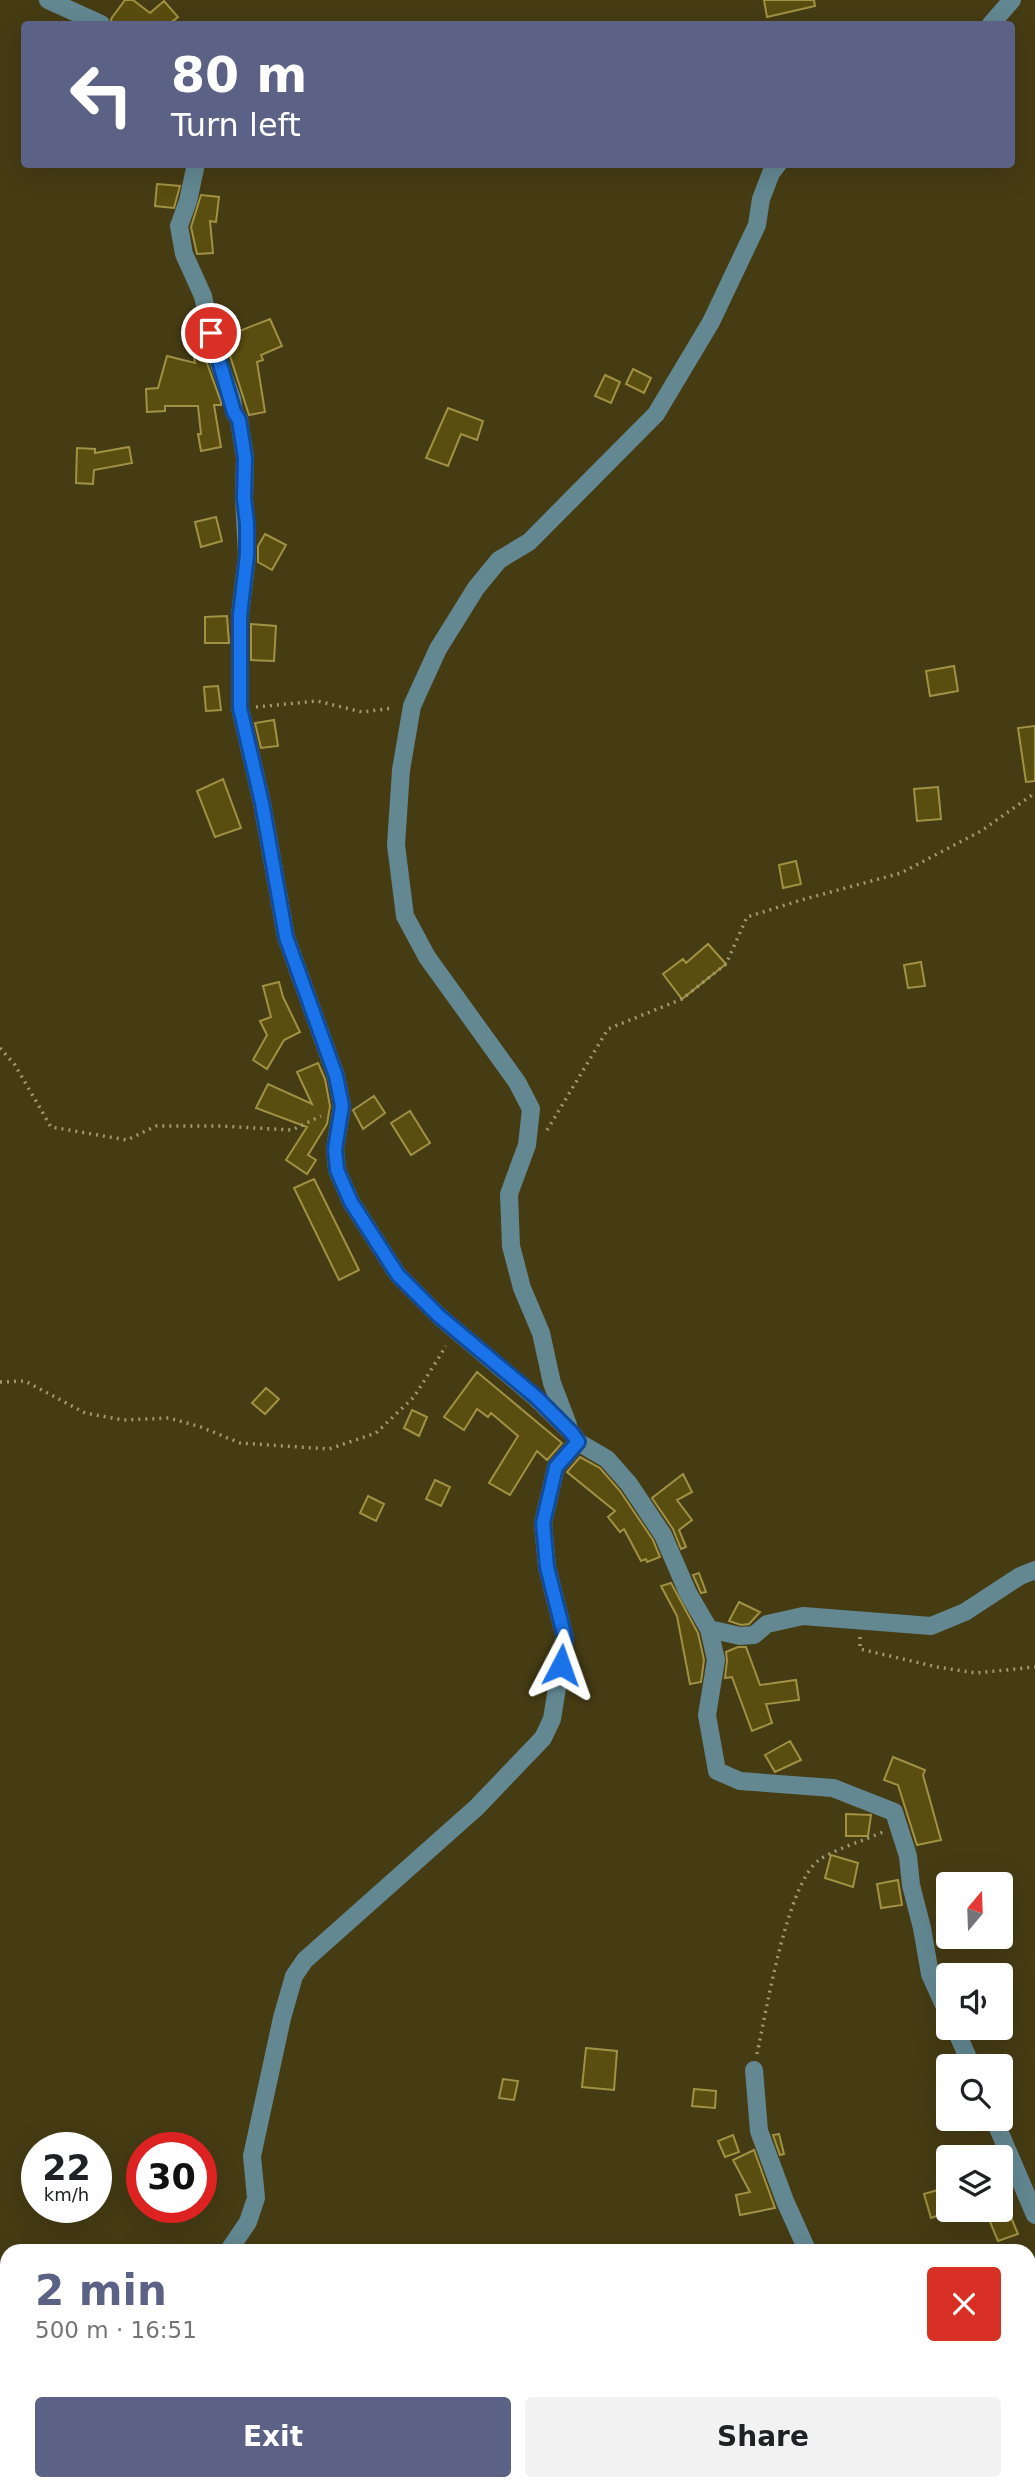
<!DOCTYPE html>
<html lang="en">
<head>
<meta charset="utf-8">
<style>
  body { margin:0; font-family:"DejaVu Sans",sans-serif; background:#f2f2f2; color:#202124; height:100vh; display:flex; flex-direction:column; font-size:26px; white-space:nowrap }
  * { box-sizing:border-box; margin:0 }
  p { font-size:23px; color:#757577 }
  .icon { flex:none; width:38px; height:38px; fill:none; stroke:currentColor; stroke-width:2; stroke-linecap:round; stroke-linejoin:round }
  .map { position:relative; flex:1; overflow:hidden }
  .sheet { position:absolute; left:0px; top:2244px; width:1036px; height:247px; display:flex; flex-direction:column; background:#fff; border-radius:21px 21px 0 0; box-shadow:0 7px 28px #0002 }
  .sheet>* { flex:none }
  .banner { position:absolute; left:21px; top:21px; width:994px; height:147px; border-radius:7px; box-shadow:0 7px 28px #0002; background:#5c6285; color:#fff; overflow:hidden }
  .needle { width:46px; rotate:19deg }
  .tools { position:absolute; left:936px; top:1872px; display:grid; gap:14px }
  .tools a { display:grid; place-items:center; width:77px; height:77px; border-radius:7px; background:#fff; box-shadow:0 7px 28px #0002; font-size:35px }
  .speed { position:absolute; left:21px; top:2132px; display:flex; gap:14px; font-size:35px; font-weight:700; text-align:center }
  .speed>* { display:grid; place-content:center; width:91px; height:91px; border-radius:50%; background:#fff; box-shadow:0 7px 28px #0002; line-height:1 }
  .speed small { font-size:18px; font-weight:400 }
  .speed .limit { border:10px solid #d22; background:#fff; color:#111 }
  .pin { position:absolute; display:grid; place-items:center; width:60px; height:60px; color:#fff; margin:-30px; border:4px solid #fff; border-radius:50%; box-shadow:0 2px 7px #0007 }
  .me { position:absolute; width:77px; margin:-38px; rotate:4deg; stroke-linejoin:round; filter:drop-shadow(0 0 5px #0008) }
  .turn { display:flex; align-items:center; gap:24px; height:147px; padding:0 35px; font-size:32px }
  .turn .icon { width:91px; height:91px; stroke-width:2.5 }
  .turn b { display:block; font-size:49px; line-height:60px }
  .round { display:grid; place-items:center; flex:none; width:74px; height:74px; border-radius:7px; background:#f2f2f2 }
  .headline { display:flex; align-items:center; justify-content:space-between; height:119px; padding:0 35px }
  h1 { font-size:42px; font-weight:800; line-height:52px; color:#5c6285 }
  .action { display:flex; gap:14px; margin-top:auto; padding:14px 35px }
  .action a { flex:1; height:80px; border-radius:7px; background:#5c6285; color:#fff; font-size:28px; font-weight:800; line-height:80px; text-align:center }
  .action a+a { background:#f2f2f2; color:#202124 }
  .map>svg:first-child { display:block }
  .building { fill:#594d0f; stroke:#a19145; stroke-width:2 }
  .lines { fill:none; stroke-linecap:round; stroke-linejoin:round }
  .path { stroke:#a09871; stroke-width:3.5; stroke-dasharray:2 5; stroke-linecap:butt }
  .minor { stroke:#638892; stroke-width:18 }
  .route-casing { stroke:#114b97; stroke-width:18 }
  .route { stroke:#1a73e8; stroke-width:12 }
</style>
</head>
<body>
<div class="map">
<svg width="1035" height="2489" viewBox="0 0 1035 2489">
  <rect width="100%" height="100%" fill="#453c14"/>
  <path class="building" d="M125 0H133L150 13 164 1 178 17 169 24H112L111 19Z
    M764 0H814L815 6 767 17Z
    M157 184 180 186 174 208 155 206Z
    M201 195 219 197 216 222 210 221 213 253 197 254 191 227Z
    M270 319 282 346 261 355 263 360 257 362 265 412 249 415 224 337Z
    M204 355 221 402V405H214L221 447 201 451 198 434H201L198 406H165V411L147 412 146 389 158 388 167 356 195 363 194 356Z
    M633 369 651 378 644 393 626 384Z
    M605 375 620 382 611 403 595 396Z
    M448 408 483 421 477 440 461 434 448 466 426 458Z
    M129 447 132 463 94 470 93 484 76 483 77 448 95 449V453Z
    M216 517 222 541 201 547 195 522Z
    M265 534 286 545 272 570 258 562V546Z
    M227 616 229 643H205V617Z
    M251 624 276 626 274 661 251 660Z
    M954 666 958 691 930 696 926 671Z
    M218 686 221 710 206 711 204 687Z
    M274 720 278 746 261 748 255 723Z
    M1035 726V781L1026 782 1018 728Z
    M223 779 241 828 215 837 197 791Z
    M938 787 941 819 917 821 914 789Z
    M796 861 801 884 783 888 779 865Z
    M708 944 726 964 682 999 663 974 683 959 686 963Z
    M921 962 925 986 908 988 904 965Z
    M279 982 283 997 300 1032 284 1040 267 1069 253 1060 267 1035 260 1021 271 1017 263 986Z
    M318 1063 325 1079 330 1106 327 1124 308 1155 316 1160 307 1174 286 1160 307 1127 256 1108 268 1084 312 1104 297 1072Z
    M374 1096 385 1113 363 1129 353 1110Z
    M410 1111 430 1143 411 1155 391 1123Z
    M314 1179 359 1270 339 1280 294 1188Z
    M477 1372 562 1443 547 1460 537 1451 510 1495 489 1483 518 1436 491 1413 488 1417 477 1409 464 1430 444 1417Z
    M266 1388 279 1399 265 1414 252 1403Z
    M412 1410 427 1417 419 1436 404 1428Z
    M580 1457 600 1468 620 1491 653 1540 660 1557 647 1562 646 1559 641 1561 624 1529 620 1532 608 1517 615 1511 567 1472Z
    M683 1474 692 1492 677 1500 692 1520 679 1530 686 1547 681 1549 673 1529 652 1498Z
    M435 1480 450 1487 441 1506 426 1499Z
    M368 1496 384 1504 376 1521 360 1513Z
    M699 1573 706 1592 701 1593 693 1575Z
    M671 1583 698 1633 704 1660 701 1682 690 1684 677 1616 661 1586Z
    M739 1602 760 1612 749 1624 741 1625 729 1621Z
    M738 1647H746L760 1685 796 1680 799 1700 766 1704 772 1723 752 1731 732 1677 725 1678 727 1661 726 1652Z
    M790 1741 801 1760 775 1772 765 1755Z
    M893 1757 925 1770 923 1775 941 1840 917 1845 898 1785 884 1780Z
    M846 1814 871 1815 868 1836H846Z
    M831 1855 858 1863 853 1887 825 1878Z
    M898 1880 902 1905 881 1908 877 1884Z
    M586 2048 617 2051 614 2090 582 2087Z
    M503 2079 518 2081 514 2100 499 2098Z
    M694 2089 716 2091 715 2108 692 2106Z
    M779 2134 784 2154 780 2155 773 2135Z
    M733 2135 739 2152 725 2157 718 2141Z
    M754 2150 775 2208 740 2215 736 2195 750 2192 733 2160Z
    M948 2187V2212L931 2218 924 2194Z
    M1008 2210 1018 2234 998 2241 988 2217Z"/>
  <g class="lines">
    <path class="path" d="M256 707 317 701 362 712 393 708
      M0 1048 15 1065 51 1127 127 1140 156 1126H219L292 1130 321 1116
      M547 1130 608 1029 682 999 726 964 747 917 801 900 901 873 981 831 1035 793
      M0 1382 25 1381 85 1413 123 1420 169 1418 201 1427 240 1443 329 1449 376 1433 414 1397 446 1346
      M860 1637V1649L937 1667 976 1673 1035 1667
      M757 2054C766 2013 787 1883 819 1860 831 1851 867 1839 883 1832"/>
    <path class="minor" d="M48 0 101 24
      M991 24 1012 0
      M196 164 188 201 179 226 184 254 203 296 215 352 232 399 234 412 239 420 245 458 244 498 247 555 240 615V708L262 803 286 937 336 1076 342 1106 335 1149 337 1170 351 1202 398 1275 439 1316 535 1397 571 1432 578 1442 607 1459 629 1484 663 1535 688 1593 709 1629 716 1660 707 1715 717 1771 740 1781 833 1788 894 1812 908 1856 911 1885 922 1928 930 1974 948 2014
      M568 1425 552 1383 541 1333 522 1288 511 1246 509 1194 527 1145 531 1109 517 1082 427 957 405 916 396 845 401 770 412 706 438 649 476 588 499 560 529 542 656 414 711 322 757 225 761 199 771 173 778 164
      M709 1629 740 1636 754 1635 767 1624 803 1616 931 1626 965 1612 1020 1576 1035 1570
      M955 2028 972 2067
      M754 2070 759 2131 785 2201 807 2250
      M994 2119 1035 2215
      M229 2250 248 2222 256 2198 252 2156 282 2018 294 1976 305 1960 477 1807 543 1738 552 1719 565 1638 547 1567 543 1523 556 1467 578 1442
      M0 2357 7 2356
      M1023 2483 1032 2489"/>
  </g>
  <g class="lines">
    <defs>
      <path id="route" d="M211 333 234 412 239 420 245 458 244 498 247 524V555L240 615V708L262 803 286 937 336 1076 342 1106 335 1149 337 1170 351 1202 398 1275 439 1316 536 1397 571 1432 578 1442 556 1467 543 1523 547 1567 565 1638 561 1665"/>
    </defs>
    <use href="#route" class="route-casing"/>
    <use href="#route" class="route"/>
  </g>
</svg>
<div class="tools">
<a><svg class="needle" viewBox="-14 -14 28 28"><path d="M0-13l5 13h-10z" fill="#e53935"/><path d="M0 13l5-13h-10z" fill="#757577"/></svg></a>
<a><svg class="icon" aria-label="sound" viewBox="0 0 24 24"><path d="M4 9h4l5-4v14l-5-4H4zM17 9q2 3 0 6"/></svg></a>
<a><svg class="icon" aria-label="search" viewBox="0 0 24 24"><circle cx="10" cy="10" r="6"/><path d="M15 15l6 6"/></svg></a>
<a><svg class="icon" aria-label="layers" viewBox="0 0 24 24"><path d="M12 4l9 5-9 5-9-5zM3 14l9 5 9-5"/></svg></a>
</div>
<div class="speed"><div>22<small>km/h</small></div><div class="limit">30</div></div>
<div class="pin" style="left:211px;top:333px;background:#d93025"><svg class="icon" aria-label="arrive" viewBox="0 0 24 24"><path d="M6 21V4h12l-3 4 3 4H6"/></svg></div>
<svg class="me" style="left:561px;top:1665px" viewBox="-20 -20 40 40"><path d="M0-17L14 15 0 8-14 15z" fill="#1a73e8" stroke="#fff" stroke-width="4"/></svg>
<div class="banner">
<div class="turn"><svg class="icon" aria-label="left" viewBox="0 0 24 24"><path d="M17 20v-9H6M10 6l-5 5 5 5"/></svg><div><b>80 m</b>Turn left</div></div>
</div>
<section class="sheet">
<div class="headline"><div><h1>2 min</h1><p>500 m · 16:51</p></div><a class="round" style="background:#d93025;color:#fff"><svg class="icon" aria-label="close" viewBox="0 0 24 24"><path d="M6 6l12 12M18 6L6 18"/></svg></a></div>
<div class="action"><a>Exit</a><a>Share</a></div>
</section>
</div>
</body>
</html>
